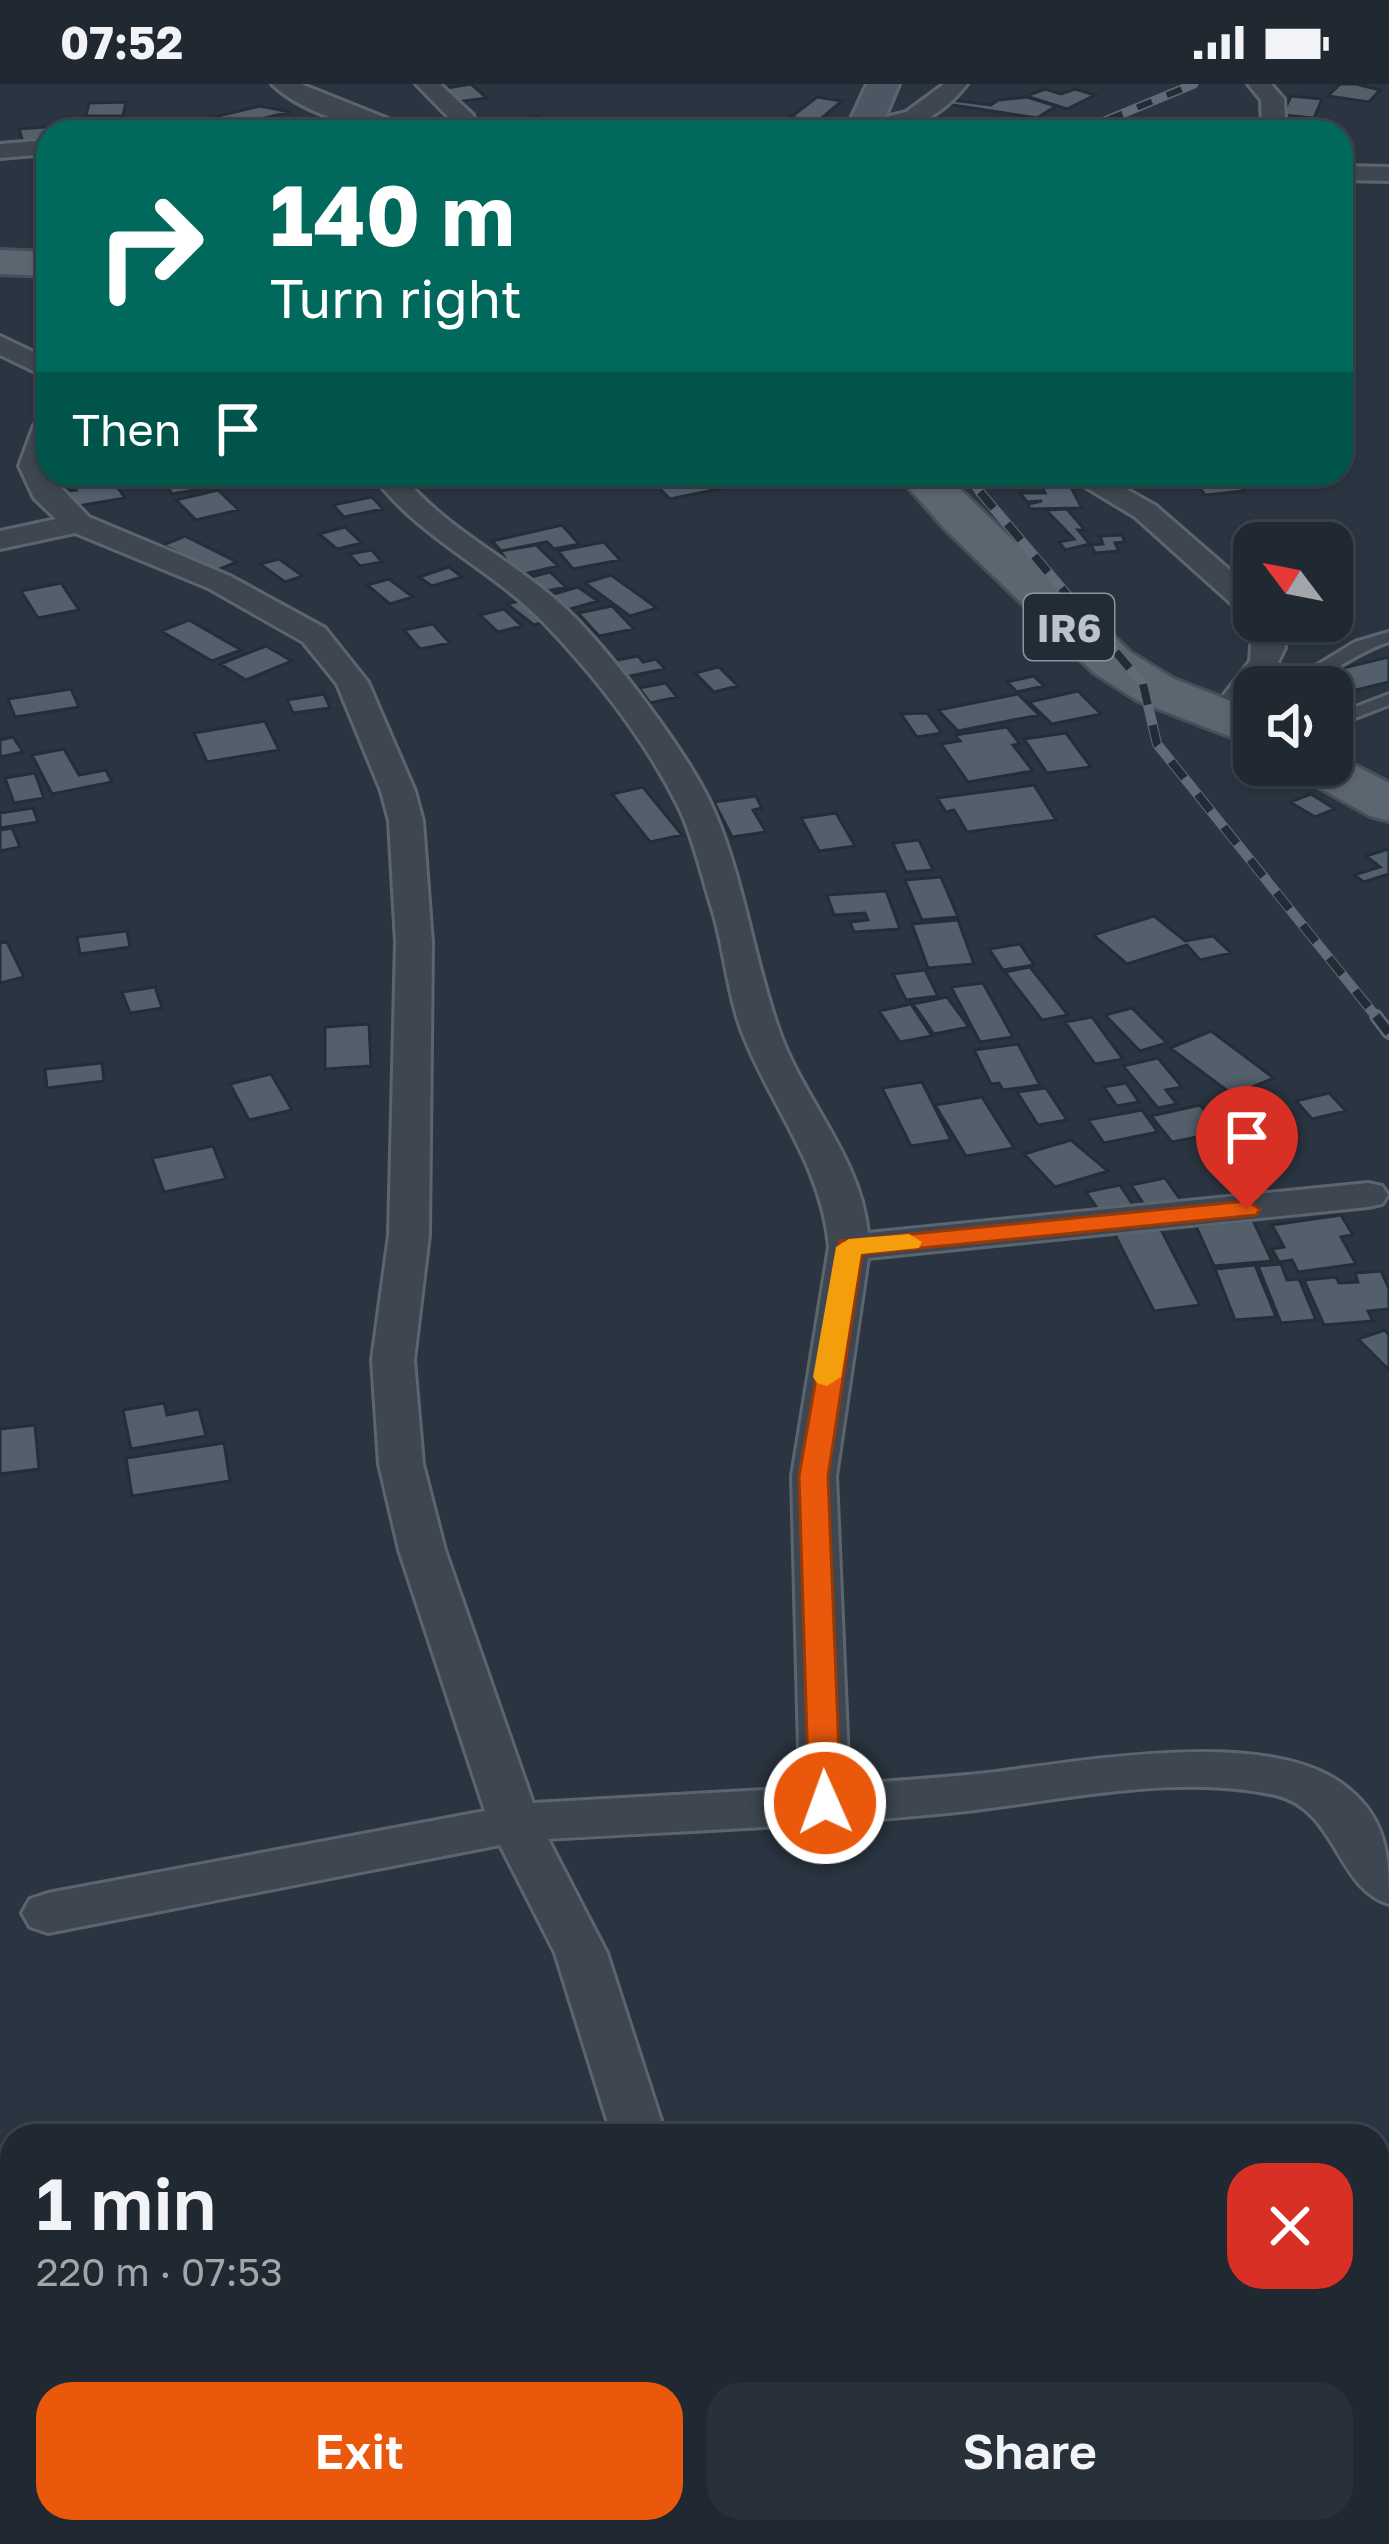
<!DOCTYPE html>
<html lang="en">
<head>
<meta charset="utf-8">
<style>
  body { margin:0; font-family:"Golos Text",sans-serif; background:#283039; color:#f1f3f6; height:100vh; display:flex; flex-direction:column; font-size:45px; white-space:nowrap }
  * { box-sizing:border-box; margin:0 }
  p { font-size:39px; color:#a2a6ab }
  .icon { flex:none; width:66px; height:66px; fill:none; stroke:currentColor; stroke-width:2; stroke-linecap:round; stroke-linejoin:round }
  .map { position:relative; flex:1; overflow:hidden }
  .sheet { position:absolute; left:0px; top:2040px; width:1389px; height:420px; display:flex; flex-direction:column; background:#202831; border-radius:36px 36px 0 0; box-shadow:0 3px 9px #0004,0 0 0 3px #3d444d }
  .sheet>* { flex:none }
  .banner { position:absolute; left:36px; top:36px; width:1317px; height:366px; border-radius:36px; box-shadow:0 3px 9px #0004,0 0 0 3px #3d444d; background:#00695c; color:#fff; overflow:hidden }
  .needle { width:78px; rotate:302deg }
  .buttons { position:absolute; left:1233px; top:438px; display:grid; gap:24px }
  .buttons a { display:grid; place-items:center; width:120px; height:120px; border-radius:24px; background:#202831; box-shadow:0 3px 9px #0004,0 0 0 3px #3d444d; font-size:60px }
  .pin { position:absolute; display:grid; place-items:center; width:102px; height:102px; color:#fff; margin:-123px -51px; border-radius:50% 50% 50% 0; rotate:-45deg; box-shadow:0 0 12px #0007 }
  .pin .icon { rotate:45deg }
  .me { position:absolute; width:132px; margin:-66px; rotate:358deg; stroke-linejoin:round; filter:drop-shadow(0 0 9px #0008) }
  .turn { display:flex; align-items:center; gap:42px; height:252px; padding:0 36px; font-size:54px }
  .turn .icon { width:156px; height:156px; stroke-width:2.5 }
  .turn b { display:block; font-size:84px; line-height:102px }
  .then { display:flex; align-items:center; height:114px; padding:0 36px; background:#0003; gap:24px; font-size:45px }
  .round { display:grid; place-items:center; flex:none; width:126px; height:126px; border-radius:36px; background:#283039 }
  .overview { display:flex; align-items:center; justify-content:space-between; height:204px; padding:0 36px }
  h1 { font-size:72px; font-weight:600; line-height:90px }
  .action { display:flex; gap:24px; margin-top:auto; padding:24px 36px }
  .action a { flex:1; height:138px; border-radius:36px; background:#ea580c; color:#fff; font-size:48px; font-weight:600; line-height:138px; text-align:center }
  .action a+a { background:#283039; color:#f1f3f6 }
  .status { display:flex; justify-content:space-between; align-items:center; height:84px; padding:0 60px; background:#202831; direction:ltr }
  .status svg { height:33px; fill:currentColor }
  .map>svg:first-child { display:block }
  .building { fill:#53606b; stroke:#242e38; stroke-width:3 }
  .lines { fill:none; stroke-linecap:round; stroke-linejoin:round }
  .lane-casing { stroke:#5c656e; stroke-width:6 }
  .street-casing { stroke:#5c656e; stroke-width:6 }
  .secondary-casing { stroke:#5c656e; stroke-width:6 }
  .primary-casing { stroke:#47505a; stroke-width:6 }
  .lane { fill:#3e4751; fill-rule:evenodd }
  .street { fill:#3e4751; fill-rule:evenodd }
  .secondary { fill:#4c5764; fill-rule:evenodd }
  .primary { fill:#5c6671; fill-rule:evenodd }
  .rail-far2-casing { stroke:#606b77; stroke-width:9 }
  .rail-far1-casing { stroke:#606b77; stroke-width:10 }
  .rail-casing { stroke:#606b77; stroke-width:14 }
  .rail-far2 { stroke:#222c36; stroke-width:6; stroke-dasharray:16; stroke-linecap:butt }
  .rail-far1 { stroke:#222c36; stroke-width:8; stroke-dasharray:21; stroke-linecap:butt }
  .rail { stroke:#222c36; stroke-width:9; stroke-dasharray:27; stroke-linecap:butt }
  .route { fill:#ea580c; stroke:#983908; stroke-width:3 }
  .slow { fill:#f59e0b }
  .labels { text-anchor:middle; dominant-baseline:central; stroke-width:10; stroke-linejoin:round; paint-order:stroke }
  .shield { fill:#222c36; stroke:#8d959e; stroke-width:3 }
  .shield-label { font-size:39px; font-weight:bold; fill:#bbc2cb }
</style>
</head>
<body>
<div class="status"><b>07:52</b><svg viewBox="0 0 49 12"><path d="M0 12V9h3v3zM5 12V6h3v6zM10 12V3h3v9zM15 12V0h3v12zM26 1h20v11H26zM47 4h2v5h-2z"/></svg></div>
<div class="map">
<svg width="1389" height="2460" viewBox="0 0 1389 2460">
  <rect width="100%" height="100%" fill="#2a3541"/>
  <path class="building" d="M471 0 487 14 457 18 441 5Z
    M1340 0H1356L1380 6 1369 18 1328 12Z
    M1045 5 1061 10 1075 5 1095 11 1067 25 1026 12Z
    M1291 12 1322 15 1314 34 1282 31Z
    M817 13 842 17 817 38 791 33Z
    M1027 13 1056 22 1037 34 946 20 952 16 991 21 998 16Z
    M126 18 123 32H86L89 19Z
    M260 22 290 28 226 43 210 34Z
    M539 32 547 38 506 47 493 42Z
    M127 34 130 44 84 48 81 38Z
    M593 35 622 46 585 48 570 42Z
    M69 41 79 48H48L43 56 23 58 19 45Z
    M151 390H211L219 402 172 410 165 398 157 399Z
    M718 390H791L670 415 657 402Z
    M1189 390 1233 394 1244 407 1205 411Z
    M109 391 125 414 78 422 67 407 76 406 71 398Z
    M1066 394 1082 424 1030 425 1028 420 1042 417 1027 418 1020 409H1045L1037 395Z
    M218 406 239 426 196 436 176 416Z
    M372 413 383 425 344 433 333 421Z
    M1067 425 1085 446H1078L1090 460 1065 466 1059 458 1074 455 1046 426Z
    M562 441 579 460 554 465 547 458 501 467 492 457Z
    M345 443 362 459 337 465 319 450Z
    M1122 451 1125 458 1115 459 1119 467 1095 469 1091 461 1103 460 1100 452Z
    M185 452 237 478 215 487 163 461Z
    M604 458 620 476 573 485 558 467Z
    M536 461 558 482 520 491 497 475 505 474 500 467Z
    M372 466 382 478 360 482 349 470Z
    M279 475 303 492 285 498 260 480Z
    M449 483 462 493 432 502 419 493Z
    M550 488 566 503 542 508 527 494Z
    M611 491 657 524 630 532 585 499Z
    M389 495 413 513 390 520 367 501Z
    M61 499 79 526 38 534 21 507Z
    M578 503 598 517 567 526 547 512Z
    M523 516 550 536 534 541 507 520Z
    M612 522 634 545 599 552 578 529Z
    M504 525 522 542 498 548 480 531Z
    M189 536 241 566 212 577 161 547Z
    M433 540 450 559 420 565 404 546Z
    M266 562 292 577 246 596 220 580Z
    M638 572 643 578 656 575 665 585 625 593 612 577Z
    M1389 573V598L1356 606 1331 587Z
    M719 583 738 602 714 608 695 589Z
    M1034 592 1044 602 1017 608 1007 598Z
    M666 599 677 613 650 619 639 604Z
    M71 605 79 623 15 633 8 615Z
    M1078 607 1101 630 1052 640 1029 618Z
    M324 610 330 624 293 629 287 616Z
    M1018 610 1039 631 958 647 938 626Z
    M927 629 942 649 917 653 901 630Z
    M265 637 279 666 207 678 194 649Z
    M1007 643 1020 660 1013 661 1033 687 968 698 941 660 960 657 955 651Z
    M1066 649 1091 683 1047 689 1024 655Z
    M13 653 23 668 0 673V656Z
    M64 665 79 691 106 686 112 698 52 710 32 671Z
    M35 689 44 714 14 719 5 694Z
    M1034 701 1056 736 967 748 954 726 946 728 937 714Z
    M643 703 682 751 650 758 612 710Z
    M1311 710 1335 725 1315 733 1290 718Z
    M756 712 762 724 753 726 766 748 732 753 714 718Z
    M33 724 38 738 0 744V729Z
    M836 729 855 762 819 767 801 734Z
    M12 744 20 763 0 767V746Z
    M919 756 933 786 906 788 893 759Z
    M1389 765V790L1364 798 1354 791 1380 783 1366 772Z
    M941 793 958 833 922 836 905 796Z
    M886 807 900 845 854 848 850 838 868 836 865 829 834 831 827 811Z
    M1154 832 1185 857 1213 852 1231 869 1200 876 1187 861 1127 880 1093 851Z
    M958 836 974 880 928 884 912 840Z
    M127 847 130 863 80 870 77 853Z
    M7 858 24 893 0 899V859Z
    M1020 860 1034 881 1003 886 989 865Z
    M1030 883 1068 931 1042 936 1005 888Z
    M925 886 938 912 906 916 893 890Z
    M983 899 1013 953 980 958 951 903Z
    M155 903 162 924 130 929 122 908Z
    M947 913 969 943 934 950 913 920Z
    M911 920 932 952 900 958 879 927Z
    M1132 924 1167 959 1140 967 1105 931Z
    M1092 933 1123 975 1095 980 1065 938Z
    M369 940 371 982 325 985V943Z
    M1211 947 1274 994 1233 1011 1170 964Z
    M1018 960 1040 1001 1003 1006 999 999 991 1000 974 966Z
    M1158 974 1182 1003 1166 1006 1177 1020 1158 1024 1123 982Z
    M102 979 104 997 47 1004 45 985Z
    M271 990 292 1026 249 1036 230 1000Z
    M922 998 951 1056 911 1062 882 1004Z
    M1126 999 1139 1018 1117 1022 1104 1003Z
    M1046 1004 1067 1036 1038 1041 1017 1008Z
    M1329 1009 1346 1027 1312 1035 1296 1017Z
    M982 1013 1014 1064 966 1072 935 1021Z
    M1200 1021 1222 1048 1172 1058 1151 1032Z
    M1142 1026 1158 1048 1104 1059 1088 1036Z
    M1255 1030 1270 1043 1239 1054 1225 1041Z
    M1071 1056 1108 1087 1055 1103 1024 1070Z
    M213 1062 226 1095 164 1108 152 1074Z
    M1165 1094 1184 1121 1149 1128 1131 1101Z
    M1120 1101 1137 1127 1104 1134 1086 1108Z
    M1341 1131 1353 1151 1341 1153 1356 1180 1298 1188 1292 1176 1279 1178 1272 1165 1284 1163 1272 1141Z
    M1156 1136 1200 1221 1154 1227 1111 1143Z
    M1253 1136 1272 1177 1214 1182 1196 1142Z
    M1281 1180 1287 1196 1299 1195 1316 1236 1281 1239 1258 1182Z
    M1255 1181 1276 1233 1235 1236 1215 1185Z
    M1381 1187 1389 1205V1225L1368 1227 1373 1237 1324 1241 1304 1196 1336 1193 1339 1199 1358 1198 1355 1189Z
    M1385 1246 1389 1251V1286L1358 1255Z
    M164 1319 167 1331 199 1325 206 1352 131 1365 123 1326Z
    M35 1341 39 1385 0 1390V1345Z
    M224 1359 230 1397 132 1412 126 1374Z"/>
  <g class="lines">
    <defs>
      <path id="lane" d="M1389 548V558C1351 569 1320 603 1281 603L1355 558Z
        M1389 610V621L1332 643V632Z"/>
      <path id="street" d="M272 0H301L421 48C373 48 307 34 272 0Z
        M416 0H440L473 31 477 48H453V38Z
        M944 0H967C939 37 895 56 850 46L854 41 906 28Z
        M1248 0H1271L1284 15 1286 48H1262L1261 16Z
        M48 56V70L0 74V60Z
        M1341 82 1389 83V97L1341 96Z
        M0 252 48 275V294L0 271Z
        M48 333V390L89 433 230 492 325 544 368 598 415 707 423 737 432 858 429 1151 414 1276 423 1380 445 1466 533 1719 800 1704 792 1392 829 1163C822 1083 773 1025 744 953 728 914 725 869 713 828 702 794 694 755 679 724 646 657 595 592 544 539 490 483 417 454 372 390H401C446 446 512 475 564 523 609 565 692 673 715 729 745 800 754 877 780 949 805 1018 861 1074 868 1149L1368 1099 1382 1102 1388 1111 1382 1120 1368 1123 868 1174 836 1392 849 1700C895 1697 941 1694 987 1689 1077 1678 1264 1643 1341 1699 1387 1732 1389 1770 1389 1820 1336 1804 1337 1725 1275 1711 1170 1688 1053 1719 948 1729 815 1742 681 1747 548 1755L607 1869 666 2052H612L555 1869 500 1761 48 1849 30 1843 22 1829 30 1815 48 1809 485 1727 399 1466 379 1380 372 1276 389 1151 396 858 389 737 381 707 337 600 303 558 208 504 75 449 0 465V447L56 435 34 414 19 382 34 341Z
        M1064 390H1099L1155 421 1254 507V537H1281L1285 564 1266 603H1254V618L1237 637 1225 640 1209 630 1250 577 1253 532 1243 530 1135 433Z
        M767 2448H827L833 2460H771Z"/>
      <path id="secondary" d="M867 0H899L879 48H845Z"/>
      <path id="primary" d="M0 166 48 168V192L0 190Z
        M897 390H944L1130 568 1174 595 1254 626V662L1138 617 1094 589 944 444Z
        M1332 669 1389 699V737L1370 732 1298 692 1291 681H1332Z"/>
    </defs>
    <use href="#lane" class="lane-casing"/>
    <use href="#street" class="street-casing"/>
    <use href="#secondary" class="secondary-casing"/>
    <use href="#primary" class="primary-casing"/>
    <use href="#lane" class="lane"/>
    <use href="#street" class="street"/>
    <use href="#secondary" class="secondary"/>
    <use href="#primary" class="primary"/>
    <defs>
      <path id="rail-far2" d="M1078 48 1194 0
        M965 390 983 411"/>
      <path id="rail-far1" d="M980 408 1143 600 1157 660 1378 935"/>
      <path id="rail" d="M1376 932 1389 949"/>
    </defs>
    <use href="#rail-far2" class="rail-far2-casing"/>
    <use href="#rail-far1" class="rail-far1-casing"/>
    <use href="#rail" class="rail-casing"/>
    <use href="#rail-far2" class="rail-far2"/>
    <use href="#rail-far1" class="rail-far1"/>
    <use href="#rail" class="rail"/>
  </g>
  <path class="route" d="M1247 1117 1260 1125 1256 1131 862 1170 828 1392 841 1719 836 1728H814L809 1719 799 1392 840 1157Z"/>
  <path class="slow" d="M909 1150 922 1158 919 1164 861 1170 841 1293 827 1302 817 1299 813 1293 836 1163 849 1155Z"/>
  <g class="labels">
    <rect class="shield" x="1024" y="510" width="90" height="66" rx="9"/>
    <g class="shield-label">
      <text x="1069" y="543">IR6</text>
    </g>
  </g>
</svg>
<div class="buttons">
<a><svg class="needle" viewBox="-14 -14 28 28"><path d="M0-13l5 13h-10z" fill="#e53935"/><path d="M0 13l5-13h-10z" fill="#a2a6ab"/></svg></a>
<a><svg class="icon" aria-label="sound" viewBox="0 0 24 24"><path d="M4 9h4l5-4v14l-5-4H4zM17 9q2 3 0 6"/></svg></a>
</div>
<div class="pin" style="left:1247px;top:1125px;background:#d93025"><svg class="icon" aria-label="arrive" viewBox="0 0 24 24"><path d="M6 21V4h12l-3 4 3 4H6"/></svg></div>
<svg class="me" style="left:825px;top:1719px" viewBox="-20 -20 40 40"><circle r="17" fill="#ea580c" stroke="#fff" stroke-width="3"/><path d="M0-11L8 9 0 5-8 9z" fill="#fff"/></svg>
<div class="banner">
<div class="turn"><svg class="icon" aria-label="right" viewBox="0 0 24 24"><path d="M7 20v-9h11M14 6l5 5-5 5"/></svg><div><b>140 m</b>Turn right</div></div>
<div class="then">Then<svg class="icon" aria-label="arrive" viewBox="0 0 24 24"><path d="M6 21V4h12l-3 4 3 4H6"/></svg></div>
</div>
<section class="sheet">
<div class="overview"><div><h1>1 min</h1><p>220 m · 07:53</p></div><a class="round" style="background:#d93025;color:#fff"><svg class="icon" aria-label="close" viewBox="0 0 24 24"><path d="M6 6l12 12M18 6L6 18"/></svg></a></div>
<div class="action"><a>Exit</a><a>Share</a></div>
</section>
</div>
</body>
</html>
